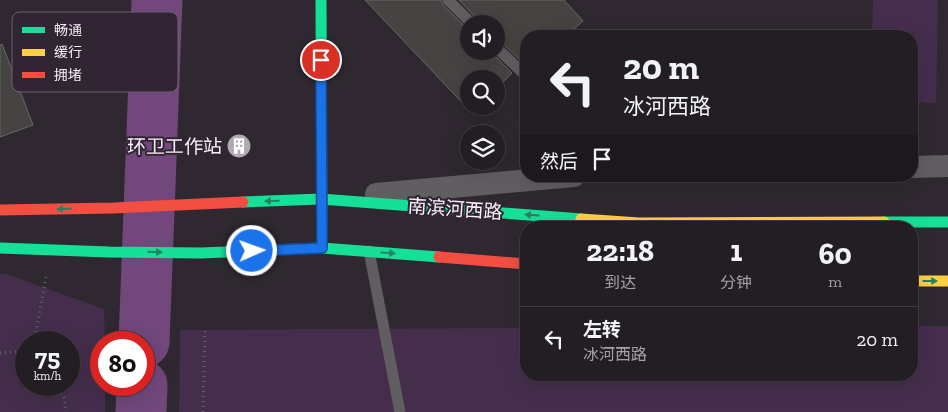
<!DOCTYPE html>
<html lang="zh">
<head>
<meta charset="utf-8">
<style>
  body { margin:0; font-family:"Zilla Slab","Noto Sans SC",serif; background:#2b272c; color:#f1f3f6; height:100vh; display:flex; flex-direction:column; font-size:19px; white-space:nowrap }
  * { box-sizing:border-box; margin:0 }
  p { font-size:16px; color:#a3a2a6 }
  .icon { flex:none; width:28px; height:28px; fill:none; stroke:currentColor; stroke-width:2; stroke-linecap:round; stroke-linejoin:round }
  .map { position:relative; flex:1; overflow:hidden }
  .sheet { position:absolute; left:520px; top:221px; width:398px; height:160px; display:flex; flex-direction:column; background:#231e24; border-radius:20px; box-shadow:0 5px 20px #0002,0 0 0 1px #403c41 }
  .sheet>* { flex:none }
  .banner { position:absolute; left:520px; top:30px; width:398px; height:152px; border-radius:20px; box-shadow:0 5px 20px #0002,0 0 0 1px #403c41; background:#231e24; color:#f1f3f6; overflow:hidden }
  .fabs { position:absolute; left:460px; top:15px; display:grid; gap:10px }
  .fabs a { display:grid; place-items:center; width:45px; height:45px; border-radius:50%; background:#231e24; box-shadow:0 5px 20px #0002,0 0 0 1px #403c41; font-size:25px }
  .speed { position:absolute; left:15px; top:331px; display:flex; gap:10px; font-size:25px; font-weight:700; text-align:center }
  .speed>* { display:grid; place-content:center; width:65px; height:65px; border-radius:50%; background:#231e24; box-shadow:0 5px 20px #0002,0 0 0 1px #403c41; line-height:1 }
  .speed small { font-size:12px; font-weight:400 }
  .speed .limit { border:8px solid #d22; background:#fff; color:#111 }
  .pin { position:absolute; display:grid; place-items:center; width:42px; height:42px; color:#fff; margin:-21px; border:2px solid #fff; border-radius:50%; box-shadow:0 1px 5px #0007 }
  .me { position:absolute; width:55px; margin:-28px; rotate:88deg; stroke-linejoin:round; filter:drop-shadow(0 0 4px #0008) }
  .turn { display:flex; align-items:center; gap:18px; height:105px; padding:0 20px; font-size:22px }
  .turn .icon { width:65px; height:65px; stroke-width:2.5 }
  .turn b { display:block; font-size:35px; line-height:42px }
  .then { display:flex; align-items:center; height:48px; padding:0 20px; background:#0003; gap:10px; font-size:19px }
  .eta { display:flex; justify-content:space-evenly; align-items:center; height:85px; text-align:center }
  .eta b { font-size:30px; font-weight:700; line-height:35px }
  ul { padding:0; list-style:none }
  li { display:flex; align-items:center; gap:15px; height:65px; padding:0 20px; border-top:1px solid #403c41 }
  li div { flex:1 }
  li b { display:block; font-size:19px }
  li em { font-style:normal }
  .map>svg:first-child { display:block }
  .green { fill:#452e4c; fill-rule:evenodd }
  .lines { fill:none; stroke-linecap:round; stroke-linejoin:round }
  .river { stroke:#71477c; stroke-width:51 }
  .building { fill:#464343; stroke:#6a6766 }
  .path { stroke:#646064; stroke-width:3; stroke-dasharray:1 4; stroke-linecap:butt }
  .lane { stroke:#605e60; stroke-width:11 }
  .street { stroke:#605e60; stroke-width:22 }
  .fast { stroke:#16e098; stroke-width:11 }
  .slow { stroke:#ffcf43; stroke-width:11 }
  .jam { stroke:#f24e42; stroke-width:11 }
  .oneway { fill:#248266 }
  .route-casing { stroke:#114b97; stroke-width:12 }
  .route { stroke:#1a73e8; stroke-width:9 }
  .labels { text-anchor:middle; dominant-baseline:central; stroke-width:4; stroke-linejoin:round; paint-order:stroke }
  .poi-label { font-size:19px; fill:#f5eef8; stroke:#312534; text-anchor:end }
  .street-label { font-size:19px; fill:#f5eef8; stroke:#312534 }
  .key { fill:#312534; stroke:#6c616f; stroke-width:1 }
  .key-label { font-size:14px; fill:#f5eef8 }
</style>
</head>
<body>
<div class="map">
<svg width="948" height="412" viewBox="0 0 948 412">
  <rect width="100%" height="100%" fill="#2f2830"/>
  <path class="green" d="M873 0H938L936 103 911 102V36H872Z
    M0 274H6L104 309 105 342H101V385H105V412H0ZM26 342H69V385H26Z
    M911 326H948V412H179L180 330 526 328V375H911Z"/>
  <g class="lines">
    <path class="river" d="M144 342 157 0
      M141 412 142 385"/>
  </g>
  <path class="building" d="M365 0H441L443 5 469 31V51H490L512 73 496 89V79H469V106H477L471 112Z
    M459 0H564L583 21 566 36H526V60L523 63 501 42 496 40V24H479L477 19Z
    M2 44 33 125 0 137V45Z"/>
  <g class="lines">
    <path class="path" d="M34 342 46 277
      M0 353 26 351
      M55 385 65 399V412
      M203 412 205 330"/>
    <path class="lane" d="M448 0 472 24
      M496 47 526 76
      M369 251 400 412"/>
    <path class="street" d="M911 167 948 166
      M376 194 574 176"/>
    <path class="fast" d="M321 0 322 248
      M243 202 321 199 581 219
      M884 222H948
      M0 248 109 252 201 253 322 248 439 257"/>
    <path class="slow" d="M581 219 639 223 884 222
      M911 281H948"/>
    <path class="jam" d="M0 210 113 208 243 202
      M439 257 526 264"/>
  </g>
  <defs><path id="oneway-solid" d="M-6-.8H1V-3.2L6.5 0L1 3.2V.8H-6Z" transform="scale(1.25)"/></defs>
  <g class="oneway">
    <use href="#oneway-solid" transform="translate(272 201) rotate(178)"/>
    <use href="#oneway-solid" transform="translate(64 209) rotate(179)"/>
    <use href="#oneway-solid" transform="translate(532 215) rotate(-176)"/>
    <use href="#oneway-solid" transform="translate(155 252) rotate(1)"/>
    <use href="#oneway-solid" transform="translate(388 253) rotate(4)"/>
    <use href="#oneway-solid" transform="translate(930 281)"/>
  </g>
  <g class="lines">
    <defs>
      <path id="route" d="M252 251 322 248 321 60"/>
    </defs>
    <use href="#route" class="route-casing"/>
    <use href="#route" class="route"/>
  </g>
  <defs>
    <symbol id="building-disc" viewBox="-11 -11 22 22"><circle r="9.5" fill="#b0a9b2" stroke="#312534"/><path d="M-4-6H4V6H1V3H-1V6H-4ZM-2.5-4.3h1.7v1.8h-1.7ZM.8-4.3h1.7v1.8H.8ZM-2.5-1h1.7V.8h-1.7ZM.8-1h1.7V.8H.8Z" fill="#fff"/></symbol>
  </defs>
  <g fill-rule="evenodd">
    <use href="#building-disc" x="225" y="132" width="28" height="28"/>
  </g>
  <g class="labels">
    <g class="poi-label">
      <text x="222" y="146">环卫工作站</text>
    </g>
    <g class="street-label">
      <text transform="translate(455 209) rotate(4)">南滨河西路</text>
    </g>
  </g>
  <rect x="12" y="12" width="166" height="80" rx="8" class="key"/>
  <rect x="22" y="27" width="23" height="6" fill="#16e098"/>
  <rect x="22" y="49" width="23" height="7" fill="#ffcf43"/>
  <rect x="22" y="72" width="23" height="6" fill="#f24e42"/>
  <g class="key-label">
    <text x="54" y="35">畅通</text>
    <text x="54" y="57">缓行</text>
    <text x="54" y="80">拥堵</text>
  </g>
</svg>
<div class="fabs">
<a><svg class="icon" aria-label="sound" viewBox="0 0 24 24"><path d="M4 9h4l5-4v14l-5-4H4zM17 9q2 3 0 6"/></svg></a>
<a><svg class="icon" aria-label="search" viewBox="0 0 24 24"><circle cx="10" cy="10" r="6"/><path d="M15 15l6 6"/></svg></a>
<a><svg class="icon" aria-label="layers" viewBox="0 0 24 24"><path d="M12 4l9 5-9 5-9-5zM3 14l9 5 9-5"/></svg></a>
</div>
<div class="speed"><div>75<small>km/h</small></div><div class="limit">80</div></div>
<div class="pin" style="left:321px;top:60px;background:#d93025"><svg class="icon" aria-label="arrive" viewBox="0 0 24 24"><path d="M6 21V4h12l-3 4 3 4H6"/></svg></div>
<svg class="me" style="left:252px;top:251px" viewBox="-20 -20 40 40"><circle r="17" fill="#1a73e8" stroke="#fff" stroke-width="3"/><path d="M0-11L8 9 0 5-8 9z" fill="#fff"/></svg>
<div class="banner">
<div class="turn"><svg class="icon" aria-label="left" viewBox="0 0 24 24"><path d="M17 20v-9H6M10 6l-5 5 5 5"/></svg><div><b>20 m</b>冰河西路</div></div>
<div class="then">然后<svg class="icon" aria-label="arrive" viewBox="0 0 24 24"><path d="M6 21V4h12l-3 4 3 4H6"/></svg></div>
</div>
<section class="sheet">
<div class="eta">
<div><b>22:18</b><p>到达</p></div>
<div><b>1</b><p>分钟</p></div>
<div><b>60</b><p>m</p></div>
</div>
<ul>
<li><svg class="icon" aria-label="left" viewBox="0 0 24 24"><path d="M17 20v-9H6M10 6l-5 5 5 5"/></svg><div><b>左转</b><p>冰河西路</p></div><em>20 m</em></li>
</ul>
</section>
</div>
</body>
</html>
